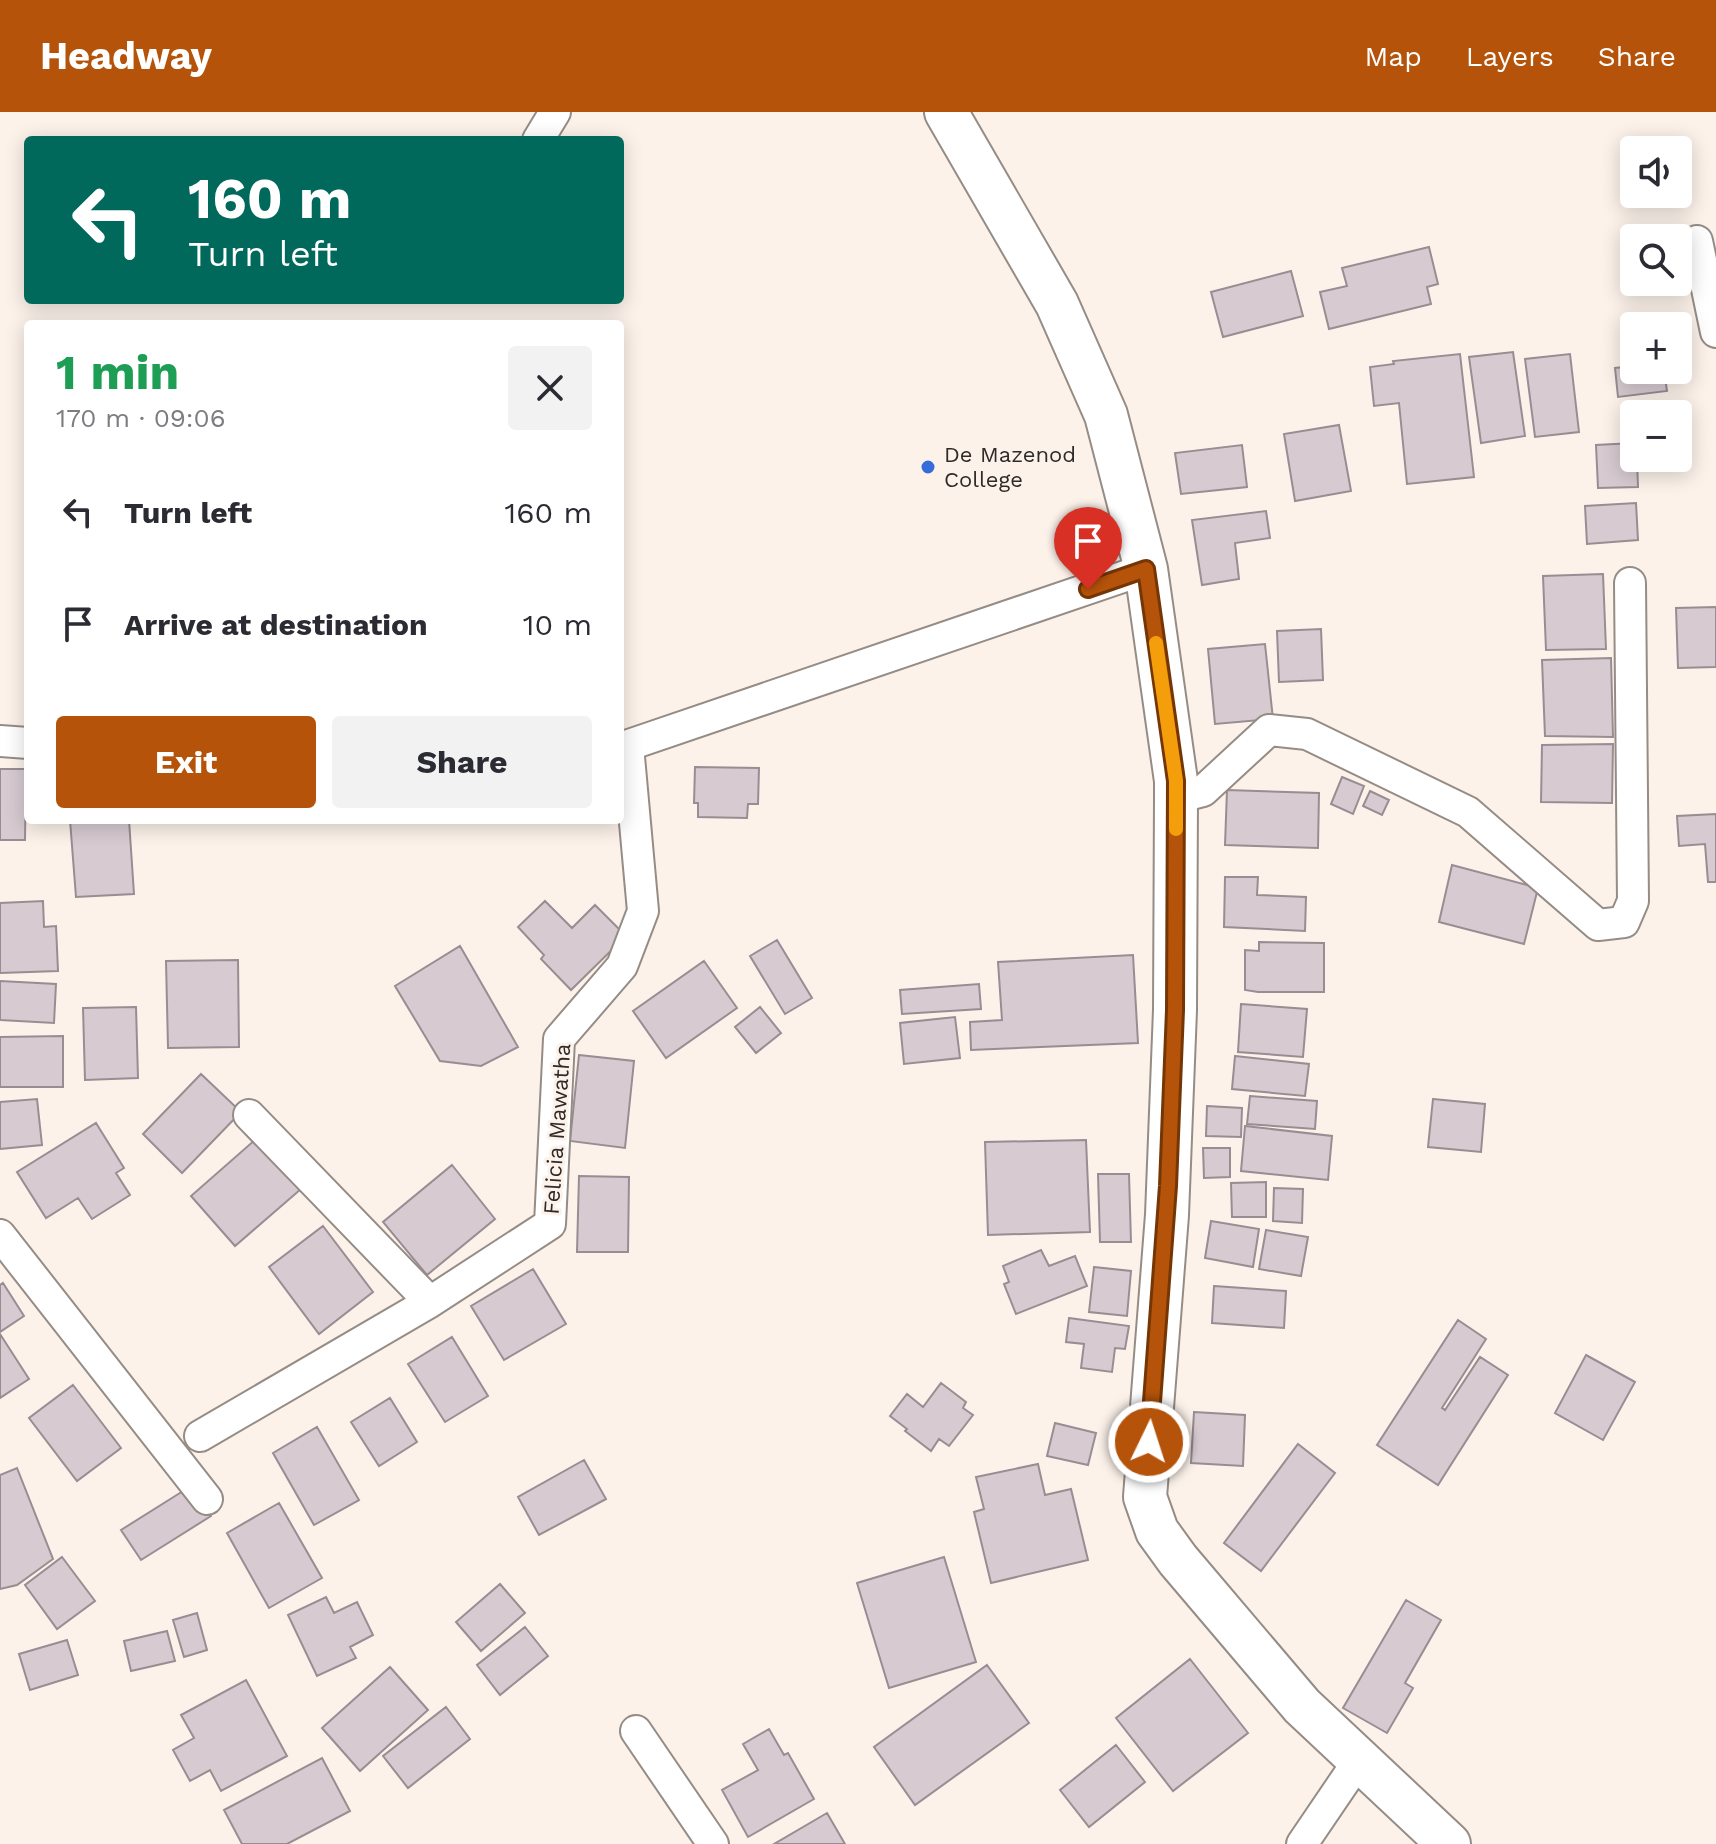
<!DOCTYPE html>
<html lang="en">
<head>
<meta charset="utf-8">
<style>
  body { margin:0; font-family:"Work Sans",sans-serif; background:#f2f2f3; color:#2b2b33; height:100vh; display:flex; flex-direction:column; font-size:30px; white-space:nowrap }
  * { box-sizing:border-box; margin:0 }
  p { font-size:26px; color:#7c7c81 }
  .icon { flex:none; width:44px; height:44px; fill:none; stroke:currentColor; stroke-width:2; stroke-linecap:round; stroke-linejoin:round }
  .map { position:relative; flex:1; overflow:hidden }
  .details { position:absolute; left:24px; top:208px; width:600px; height:504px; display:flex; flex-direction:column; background:#fff; border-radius:8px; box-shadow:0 4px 20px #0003 }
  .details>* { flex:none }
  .hud { position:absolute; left:24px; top:24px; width:600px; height:168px; border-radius:8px; box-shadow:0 4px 20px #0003; background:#00695c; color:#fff; overflow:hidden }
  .buttons { position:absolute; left:1620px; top:24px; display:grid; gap:16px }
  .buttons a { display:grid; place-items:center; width:72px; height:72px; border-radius:8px; background:#fff; box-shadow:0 4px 20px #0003; font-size:40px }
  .pin { position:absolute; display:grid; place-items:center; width:68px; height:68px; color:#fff; margin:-82px -34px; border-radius:50% 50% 50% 0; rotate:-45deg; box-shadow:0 0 8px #0007 }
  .pin .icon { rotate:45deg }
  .me { position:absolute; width:88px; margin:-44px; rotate:4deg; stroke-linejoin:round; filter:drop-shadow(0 0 6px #0008) }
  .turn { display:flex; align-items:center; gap:28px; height:168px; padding:0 32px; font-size:36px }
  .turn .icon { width:104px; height:104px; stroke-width:2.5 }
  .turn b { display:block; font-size:56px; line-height:68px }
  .round { display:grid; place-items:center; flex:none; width:84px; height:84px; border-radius:8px; background:#f2f2f3 }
  .head { display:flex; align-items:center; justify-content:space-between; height:136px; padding:0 32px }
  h1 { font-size:48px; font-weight:700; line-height:60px; color:#1e9e55 }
  .button { display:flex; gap:16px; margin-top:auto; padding:16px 32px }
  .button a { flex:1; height:92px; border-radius:8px; background:#b45309; color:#fff; font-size:32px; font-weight:700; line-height:92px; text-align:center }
  .button a+a { background:#f2f2f3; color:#2b2b33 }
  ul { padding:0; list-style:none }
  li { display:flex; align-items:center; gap:24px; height:112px; padding:0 32px }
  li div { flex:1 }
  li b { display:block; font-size:30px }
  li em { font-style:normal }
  header { display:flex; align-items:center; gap:48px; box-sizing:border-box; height:112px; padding:0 40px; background:#b45309; color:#fff }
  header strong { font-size:38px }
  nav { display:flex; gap:44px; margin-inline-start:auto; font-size:28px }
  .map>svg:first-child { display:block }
  .building { fill:#d7cbd1; stroke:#988d92; stroke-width:2 }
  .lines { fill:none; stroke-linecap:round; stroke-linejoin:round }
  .street-casing { stroke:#958c85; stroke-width:34 }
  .secondary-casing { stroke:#958c85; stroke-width:46 }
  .street { stroke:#fff; stroke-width:30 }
  .secondary { stroke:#fff; stroke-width:42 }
  .route-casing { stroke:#753606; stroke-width:20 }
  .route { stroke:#b45309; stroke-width:14 }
  .slow { stroke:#f59e0b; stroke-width:14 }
  .poi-dot { fill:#366bda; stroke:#fcf2ea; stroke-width:3 }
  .labels { text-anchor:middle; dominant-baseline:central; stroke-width:6; stroke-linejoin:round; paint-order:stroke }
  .poi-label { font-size:22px; fill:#2e2a27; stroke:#fcf2ea; text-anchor:start }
  .street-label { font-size:22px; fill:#2e2a27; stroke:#fcf2ea }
</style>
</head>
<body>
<header>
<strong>Headway</strong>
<nav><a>Map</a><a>Layers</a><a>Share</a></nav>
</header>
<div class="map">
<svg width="1716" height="1732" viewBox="0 0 1716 1732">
  <rect width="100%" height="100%" fill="#fcf2ea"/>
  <path class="building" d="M1429 135 1438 172 1427 175 1431 192 1329 217 1320 180 1347 174 1342 156Z
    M1291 159 1303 204 1223 225 1211 180Z
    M1513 240 1525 324 1481 331 1469 245Z
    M1460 242 1474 365 1407 372 1399 291 1374 294 1370 255 1394 252 1393 249Z
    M1570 242 1579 320 1535 325 1525 247Z
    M1634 254V258H1664L1667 279 1618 285 1615 256Z
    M1339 313 1351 379 1295 389 1284 322Z
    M1634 331V346H1637L1638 375 1598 376 1596 333Z
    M1242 333 1247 375 1181 382 1175 341Z
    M1636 391 1638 428 1587 432 1585 394Z
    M1266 399 1270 426 1235 431 1239 467 1202 473 1192 408Z
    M1603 462 1606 537 1546 538 1543 464Z
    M1716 495V555L1678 556 1676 496Z
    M1321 517 1323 568 1279 570 1277 519Z
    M1265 532 1273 607 1215 612 1208 537Z
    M1611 546 1613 625 1545 624 1542 548Z
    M1613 632 1612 691 1541 690 1542 633Z
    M695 655 759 656 758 692H748L747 706 698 705V691H694Z
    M0 657H26L25 728H0Z
    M1342 665 1364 674 1353 702 1331 692Z
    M1227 678 1319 681 1318 736 1225 733Z
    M1370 679 1389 688 1382 703 1363 694Z
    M1716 702V770H1708L1705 732 1679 734 1677 704Z
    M70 708H129L134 782 76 785Z
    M1452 753 1538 776 1524 832 1439 810Z
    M1225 765H1258L1257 783 1306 785 1305 819 1224 815Z
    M43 789 44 815 56 814 58 859 0 861V791Z
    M545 789 572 816 595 793 626 824 571 878 541 847 544 843 518 815Z
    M777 828 812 886 785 902 750 844Z
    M1259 830 1324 831V880H1258L1245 878V838L1259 839Z
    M460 834 518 935 481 954 440 949 395 874Z
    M1133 843 1138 931 971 938 970 910 1002 908 998 850Z
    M238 848 239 935 168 936 166 849Z
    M704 849 737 896 666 946 633 899Z
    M0 869 56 872 54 911 0 908Z
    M979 872 981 897 902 902 900 878Z
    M1241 892 1307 897 1303 945 1238 940Z
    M136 895 138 966 85 968 83 896Z
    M760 895 781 921 756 941 735 915Z
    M955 905 960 946 904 952 900 911Z
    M63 924V975H0V925Z
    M579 943 634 949 625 1036 570 1029Z
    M1235 944 1309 952 1305 984 1232 977Z
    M201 962 241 1000 182 1061 143 1022Z
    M1250 984 1317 989 1315 1017 1247 1012Z
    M37 987 42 1033 0 1037V990Z
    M1433 987 1485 992 1481 1040 1428 1035Z
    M1207 994 1242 996 1241 1025 1206 1024Z
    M96 1011 124 1056 116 1061 130 1083 92 1107 78 1086 46 1106 17 1060Z
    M1245 1014 1332 1024 1328 1068 1241 1059Z
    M256 1027 301 1077 235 1134 191 1084Z
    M1086 1028 1090 1120 988 1123 985 1030Z
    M1203 1036H1230V1065L1204 1066Z
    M452 1053 495 1107 427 1163 383 1110Z
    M1098 1062H1129L1131 1130H1100Z
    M579 1064 629 1065 628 1140H577Z
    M1266 1070V1105H1232L1231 1071Z
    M1274 1076 1303 1077 1302 1111 1273 1109Z
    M1211 1109 1259 1117 1253 1155 1205 1146Z
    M323 1114 373 1180 319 1222 269 1155Z
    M1266 1118 1308 1125 1301 1164 1259 1157Z
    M1041 1138 1049 1154 1075 1144 1087 1174 1016 1202 1004 1172 1009 1170 1003 1154Z
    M1094 1155 1131 1159 1127 1204 1089 1200Z
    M533 1157 566 1212 504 1248 471 1194Z
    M3 1171 24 1204 0 1220V1173Z
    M1214 1174 1286 1179 1284 1216 1212 1211Z
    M1069 1206 1129 1214 1125 1237 1115 1236 1112 1260 1081 1256 1084 1232 1066 1230Z
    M1458 1208 1486 1227 1442 1296 1445 1298 1480 1245 1508 1263 1438 1373 1377 1333Z
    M0 1222 29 1267 0 1286Z
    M452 1225 488 1284 445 1310 408 1252Z
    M1586 1243 1635 1270 1603 1328 1555 1301Z
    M941 1271 966 1290 963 1296 973 1303 949 1334 939 1327 931 1339 905 1319 907 1317 890 1304 907 1282 923 1295Z
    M73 1273 121 1336 77 1369 29 1306Z
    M390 1286 417 1330 379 1354 351 1310Z
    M1194 1300 1245 1303 1243 1354 1191 1351Z
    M1055 1311 1096 1321 1088 1353 1047 1344Z
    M317 1315 359 1388 314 1413 273 1341Z
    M1298 1332 1335 1361 1261 1459 1224 1431Z
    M584 1348 606 1387 539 1423 518 1385Z
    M1038 1352 1045 1383 1071 1377 1088 1448 991 1471 974 1400 984 1397 976 1365Z
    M17 1356 53 1447 17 1473 0 1477V1363Z
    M191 1374 211 1404 141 1448 121 1418Z
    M279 1391 322 1466 269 1496 227 1421Z
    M62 1445 95 1489 57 1517 25 1473Z
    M944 1445 976 1550 889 1576 857 1471Z
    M500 1472 525 1501 481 1539 456 1510Z
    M326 1485 334 1501 357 1490 373 1523 350 1535 356 1546 317 1564 288 1503Z
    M1406 1488 1441 1508 1405 1571 1413 1576 1387 1621 1343 1596Z
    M197 1501 207 1538 184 1545 173 1508Z
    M525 1515 548 1544 500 1583 477 1553Z
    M167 1519 175 1549 131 1559 124 1529Z
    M67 1528 78 1563 30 1578 19 1542Z
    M1190 1547 1248 1621 1173 1679 1116 1606Z
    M987 1553 1029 1611 915 1693 874 1635Z
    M390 1555 428 1598 360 1659 322 1616Z
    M246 1568 287 1644 221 1679 210 1658 190 1669 173 1638 194 1626 181 1603Z
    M446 1595 470 1627 408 1676 383 1644Z
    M769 1617 784 1643 788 1641 814 1687 748 1725 722 1678 758 1658 743 1632Z
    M1116 1633 1145 1670 1089 1715 1060 1678Z
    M322 1646 350 1699 287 1732H242L224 1698Z
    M827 1701 845 1732H774Z"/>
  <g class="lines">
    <defs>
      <path id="street" d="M538 28 555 0
        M1697 129 1716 220
        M0 629 28 631
        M620 636 1146 457
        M1176 686 1203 679 1269 618 1307 622 1468 700 1598 813 1624 810 1633 789 1630 471
        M249 1003 430 1190
        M0 1123 207 1387
        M200 1324 430 1190 550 1112 559 927 622 854 643 799 628 634
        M636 1619 713 1732
        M1302 1732 1359 1648"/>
      <path id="secondary" d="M946 0 1057 192 1106 303 1146 457 1176 669V686L1175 898 1167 1103 1145 1385 1157 1419 1178 1448 1302 1594 1449 1732"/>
    </defs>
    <use href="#street" class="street-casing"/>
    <use href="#secondary" class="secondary-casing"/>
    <use href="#street" class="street"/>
    <use href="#secondary" class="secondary"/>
  </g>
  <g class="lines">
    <defs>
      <path id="route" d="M1088 477 1146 457 1176 669 1175 898 1168 1074 1149 1330"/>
    </defs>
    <use href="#route" class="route-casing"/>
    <use href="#route" class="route"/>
    <path class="slow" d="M1156 531 1176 669V717"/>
  </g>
  <circle class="poi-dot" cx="928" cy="355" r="8"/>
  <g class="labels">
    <g class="poi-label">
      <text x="944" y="342">De Mazenod<tspan x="944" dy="25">College</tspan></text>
    </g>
    <g class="street-label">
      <text transform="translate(557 1017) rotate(-86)">Felicia Mawatha</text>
    </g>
  </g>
</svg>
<div class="buttons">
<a><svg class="icon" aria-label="sound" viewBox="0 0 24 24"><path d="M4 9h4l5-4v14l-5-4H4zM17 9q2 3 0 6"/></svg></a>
<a><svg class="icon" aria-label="search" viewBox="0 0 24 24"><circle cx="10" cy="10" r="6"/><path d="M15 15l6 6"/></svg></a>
<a>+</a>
<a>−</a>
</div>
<div class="pin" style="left:1088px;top:477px;background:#d93025"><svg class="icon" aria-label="arrive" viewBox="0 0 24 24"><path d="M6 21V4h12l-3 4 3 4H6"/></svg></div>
<svg class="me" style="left:1149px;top:1330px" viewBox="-20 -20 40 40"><circle r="17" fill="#b45309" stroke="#fff" stroke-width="3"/><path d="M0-11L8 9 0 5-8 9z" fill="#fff"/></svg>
<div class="hud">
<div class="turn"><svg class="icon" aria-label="left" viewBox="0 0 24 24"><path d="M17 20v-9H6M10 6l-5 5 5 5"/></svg><div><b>160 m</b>Turn left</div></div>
</div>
<section class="details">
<div class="head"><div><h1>1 min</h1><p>170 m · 09:06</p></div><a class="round"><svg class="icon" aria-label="close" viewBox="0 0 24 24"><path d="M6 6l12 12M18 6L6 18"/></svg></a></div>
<ul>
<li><svg class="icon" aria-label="left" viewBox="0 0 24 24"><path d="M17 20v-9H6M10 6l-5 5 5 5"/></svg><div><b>Turn left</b></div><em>160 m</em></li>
<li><svg class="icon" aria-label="arrive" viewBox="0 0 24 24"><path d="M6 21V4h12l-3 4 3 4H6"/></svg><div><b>Arrive at destination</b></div><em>10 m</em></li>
</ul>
<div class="button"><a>Exit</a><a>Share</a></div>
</section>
</div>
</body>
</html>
